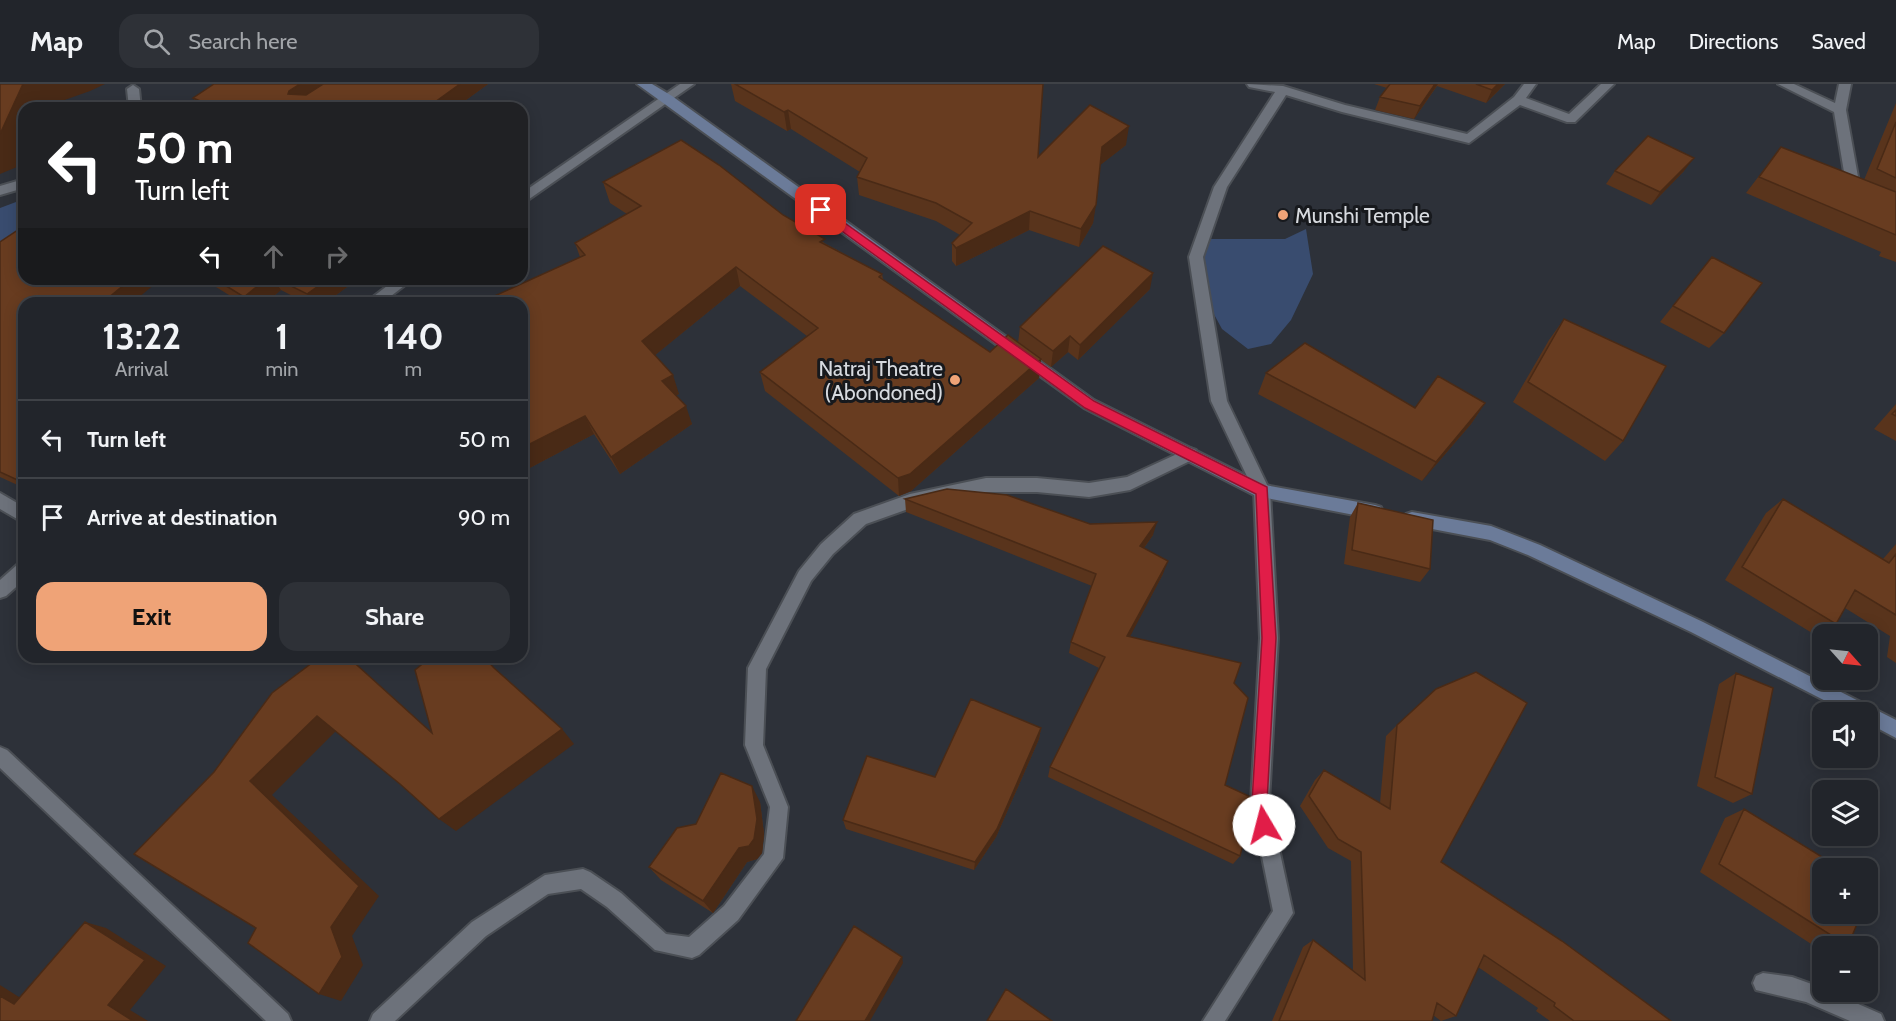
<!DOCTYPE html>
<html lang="en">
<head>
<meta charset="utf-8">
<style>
  body { margin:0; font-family:Cabin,sans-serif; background:#2e3137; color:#f1f3f6; height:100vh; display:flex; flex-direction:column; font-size:22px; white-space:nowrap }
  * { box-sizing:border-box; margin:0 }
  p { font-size:20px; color:#a2a5a9 }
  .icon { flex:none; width:33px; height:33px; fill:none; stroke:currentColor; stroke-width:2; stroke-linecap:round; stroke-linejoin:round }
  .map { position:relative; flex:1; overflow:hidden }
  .side { position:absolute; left:18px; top:213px; width:510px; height:366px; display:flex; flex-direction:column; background:#22252b; border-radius:18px; box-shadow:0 3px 15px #0003,0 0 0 2px #3f4247 }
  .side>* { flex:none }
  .banner { position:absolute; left:18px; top:18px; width:510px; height:183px; border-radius:18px; box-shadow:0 3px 15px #0003,0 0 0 2px #3f4247; background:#202124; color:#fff; overflow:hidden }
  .needle { width:39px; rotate:117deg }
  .controls { position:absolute; left:1812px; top:540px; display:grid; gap:12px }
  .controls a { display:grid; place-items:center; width:66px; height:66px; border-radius:12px; background:#22252b; box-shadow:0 3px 15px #0003,0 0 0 2px #3f4247; font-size:30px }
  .pin { position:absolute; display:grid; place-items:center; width:51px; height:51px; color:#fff; margin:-26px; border-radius:12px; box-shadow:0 3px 9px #0006 }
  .me { position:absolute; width:66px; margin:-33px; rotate:352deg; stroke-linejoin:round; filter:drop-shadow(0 0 4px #0008) }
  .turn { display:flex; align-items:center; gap:21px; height:126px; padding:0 18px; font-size:27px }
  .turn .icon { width:78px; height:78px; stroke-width:2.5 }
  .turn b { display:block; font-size:42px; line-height:51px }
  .lanes { display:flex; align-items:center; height:57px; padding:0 18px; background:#0003; justify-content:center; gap:30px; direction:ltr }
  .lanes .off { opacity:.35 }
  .eta { display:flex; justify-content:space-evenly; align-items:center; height:102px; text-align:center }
  .eta b { font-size:36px; font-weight:700; line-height:42px }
  .primary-button { display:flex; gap:12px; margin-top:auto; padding:12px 18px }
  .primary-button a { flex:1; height:69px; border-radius:18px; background:#efa377; color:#111; font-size:24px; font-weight:700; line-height:69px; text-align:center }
  .primary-button a+a { background:#2e3137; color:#f1f3f6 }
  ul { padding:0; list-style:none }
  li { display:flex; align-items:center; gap:18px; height:78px; padding:0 18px; border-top:2px solid #3f4247 }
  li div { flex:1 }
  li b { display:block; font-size:22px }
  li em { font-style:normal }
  header { display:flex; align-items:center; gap:36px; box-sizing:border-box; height:84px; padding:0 30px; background:#22252b; border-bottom:2px solid #3f4247 }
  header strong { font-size:28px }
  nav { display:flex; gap:33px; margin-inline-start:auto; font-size:21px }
  .search { width:420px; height:54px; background:#2e3137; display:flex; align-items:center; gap:15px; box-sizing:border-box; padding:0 21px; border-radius:18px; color:#a2a5a9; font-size:22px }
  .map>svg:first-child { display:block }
  .green { fill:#394c6f }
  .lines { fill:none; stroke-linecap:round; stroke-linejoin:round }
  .minor-casing { stroke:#4b4f55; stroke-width:4 }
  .tertiary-casing { stroke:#4b4f55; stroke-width:4 }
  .secondary-casing { stroke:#4b4f55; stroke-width:4 }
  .minor { fill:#6d727b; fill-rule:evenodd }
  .tertiary { fill:#6d727b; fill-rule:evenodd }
  .secondary { fill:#6b7b99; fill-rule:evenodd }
  .wall { fill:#59341c }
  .shaded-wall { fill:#492a16 }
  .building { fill:#683c20; stroke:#492a16; stroke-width:1.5 }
  .route { fill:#e11d48; stroke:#92132f; stroke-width:1.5 }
  .poi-dot { fill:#efa377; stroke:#17191d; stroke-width:2 }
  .labels { text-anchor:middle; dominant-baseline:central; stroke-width:6; stroke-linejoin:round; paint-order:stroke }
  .poi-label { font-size:21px; fill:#d7dadf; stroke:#17191d; text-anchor:start }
</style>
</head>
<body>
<header>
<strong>Map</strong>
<div class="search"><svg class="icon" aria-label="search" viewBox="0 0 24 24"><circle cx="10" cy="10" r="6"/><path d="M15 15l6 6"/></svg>Search here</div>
<nav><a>Map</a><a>Directions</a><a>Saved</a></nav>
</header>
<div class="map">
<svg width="1896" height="937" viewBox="0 0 1896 937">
  <rect width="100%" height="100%" fill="#2d3139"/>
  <path class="green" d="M24 115V160L0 174V124Z
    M1306 145 1313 190 1291 236 1271 260 1248 265 1222 245 1210 223 1203 171 1211 155H1285Z"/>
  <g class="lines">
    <defs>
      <path id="minor" d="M1247 0 1283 2 1345 21 1467 50 1514 13 1524 0H1536L1526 14 1569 30 1601 0H1614L1575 38H1567L1520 21 1469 59 1342 28 1286 11 1227 103 1203 173 1227 317 1270 407 1278 554 1269 718 1293 829 1225 937H1203L1273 827 1251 718 1260 554 1254 407 1211 317 1189 173 1214 103 1275 8 1249 3Z
        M1778 0H1794L1835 19 1839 0H1851L1846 26 1860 104 1896 120V130L1849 109 1847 106 1834 28Z
        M133 1 139 5 141 24H129L127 5Z
        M24 95V104L0 111V102Z
        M1190 364 1196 366 1198 370 1196 374 1130 406 1089 413 1037 408H986L911 424 866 440 833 470 811 497 766 585 763 661 788 723 783 774 738 836 699 871 692 874 655 866 607 823 581 805 548 810 486 852 395 937H370L373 930 472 838 545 791 583 785 590 788 621 809 666 850 689 853 724 822 764 770 770 723 745 661 748 584 799 487 821 460 854 430 910 410 986 394H1037L1089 399 1127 393Z
        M0 409 24 423V439L0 425Z
        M0 663 7 666 288 930 291 937H266L0 684Z
        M1763 889 1792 893 1820 903 1822 908H1831L1881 930 1884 937H1850L1806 918 1756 906 1753 899 1756 892Z"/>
      <path id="tertiary" d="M680 0H694L522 120V109Z
        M396 195H413L382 219H365Z
        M24 478V496L6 512 0 514V496L18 480Z"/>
      <path id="secondary" d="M637 0H652L672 12 1094 316 1265 401 1375 421 1381 423 1383 428 1381 433 1375 435 1256 412 1084 324Z
        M1412 428 1491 442 1540 461 1703 538 1896 636V654L1868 639V628H1847L1691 548 1528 471 1490 456 1406 440 1404 435 1406 430Z"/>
    </defs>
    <use href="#minor" class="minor-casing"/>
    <use href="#tertiary" class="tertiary-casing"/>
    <use href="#secondary" class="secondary-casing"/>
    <use href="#minor" class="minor"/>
    <use href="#tertiary" class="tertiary"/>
    <use href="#secondary" class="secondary"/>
  </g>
  <path class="wall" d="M214 0H488L455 24H200L193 14Z
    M731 0H1043L1038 73 1126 61 1100 81 1093 139 1079 163 1029 146 956 182 952 177V159L960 151 936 137 859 111 857 93 860 88 791 45 787 47 735 17Z
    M1374 0H1505L1486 19 1437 2 1414 35 1375 26 1380 13 1387 4Z
    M1896 19V178L1879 172 1881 168 1746 109 1781 63 1864 96Z
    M1615 87H1684L1651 121 1606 100Z
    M603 98 783 131 826 160 882 190 883 195 990 268 1041 275 1039 294 911 407 899 412 765 307 760 288 807 252 740 202 655 271 679 310 676 311 692 340 620 390 594 350 522 388 580 173 575 159 627 130 610 119Z
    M0 158 24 219V404L0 393Z
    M1712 173 1724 249 1709 264 1660 238Z
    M203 195H358L325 219H306L281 206 265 219H242Z
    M1150 205 1078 276 1068 268 1051 283 1018 259 1020 243Z
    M1564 235 1623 357 1605 377 1513 318 1549 256Z
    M1266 289 1415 324 1485 319 1471 340 1422 397 1258 310Z
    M1896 320V357L1874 345Z
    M905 415 1090 440 1153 451 1144 464 1163 490 1129 553 1234 599 1225 701 1240 772 1233 780 1048 693 1050 683 1099 584 1069 569 1071 558 1092 502 906 428Z
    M1783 415 1883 475 1896 460V579L1887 573 1890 552 1845 524 1836 540 1817 552 1725 496 1766 429Z
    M1358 419 1430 485 1420 498 1344 480 1350 433Z
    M1736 589 1752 710 1733 719 1697 702 1719 600Z
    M1397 641 1441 778 1671 937H1550L1536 927 1538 924 1478 883 1456 932 1441 937 1433 931 1432 937H1272L1303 863 1313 856 1353 887 1351 777 1328 764 1300 722 1315 696 1324 686 1380 719 1386 652Z
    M1041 644 1039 655 996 753 974 786 846 745 843 736 935 693Z
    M760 718 764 750 762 769 757 775 747 778 713 829 661 796 649 783 696 740Z
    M1744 725 1848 862H1822V867L1700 788 1725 734Z"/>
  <path class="shaded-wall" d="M23 0H105L90 7 42 24H24V66L17 83 0 90V50Z
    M300 0H333L298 24 288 10 289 7Z
    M460 0H488L455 24H433L431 21Z
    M1435 0H1438L1414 35 1420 22Z
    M1498 0H1505L1486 19 1492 6Z
    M788 26 791 45 787 47 784 28Z
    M1129 42 1126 61 1099 82 1102 63Z
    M1694 74 1684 87 1651 121 1660 108Z
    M1096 121 1093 139 1079 163 1081 145Z
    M1030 127 1029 146 956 182V164Z
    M736 183 740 202 649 276 642 257Z
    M1153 189 1150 205 1078 276 1080 261Z
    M131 195H161L132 219H102Z
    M266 195H273L281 206 265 219H249L244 213Z
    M328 195H358L325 219H313L307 210Z
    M1070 252 1068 268 1051 283 1053 267Z
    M1041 275 1039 294 911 407 899 412 898 394Z
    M673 291 679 310 669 315 662 297Z
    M1485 319 1471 340 1422 397 1436 378Z
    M686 322 692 340 620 390 611 373Z
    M585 332 594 350 522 388V364Z
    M1157 438 1153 451 1136 475 1140 462Z
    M1168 477 1163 490 1124 564 1127 552Z
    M317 632 336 647 272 711 379 812 352 852 363 881 341 917 319 910 331 843 250 697Z
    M1041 644 1039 655 996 753 974 786 975 778Z
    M562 645 574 660 456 747 439 735Z
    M752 702 760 718 764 750 762 769 757 775 747 778 713 829 703 817Z
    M85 838 106 844 166 882 130 926 148 937H133L108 921Z
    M902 873 903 879 870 937H865Z
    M0 901 38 925 14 920 0 912Z"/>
  <path class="building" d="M0 0H23L0 50Z
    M214 0H300L289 7 288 10 306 11 323 0H460L431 21 436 24H217L193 14Z
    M735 0H1043L1038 73 1090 21 1129 42 1102 63 1096 121 1081 145 1030 127 956 164 952 159 972 139 936 119 857 93 867 74 788 26 784 28Z
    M1390 0H1435L1420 22 1380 13Z
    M1476 0H1498L1492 6Z
    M1896 38V94L1877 85Z
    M1648 52 1694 74 1660 108 1615 87Z
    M681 56 719 81 783 131 825 155 820 158 882 190 879 193 990 268 1008 251 1041 275 910 390 898 394 760 288 818 244 736 183 642 257 673 291 662 297 686 322 611 373 585 332 522 364V219H479L585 171 575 159 641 122 603 98Z
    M1781 63 1896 108V151L1759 93Z
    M24 142V195H131L102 219H24V399L0 388V158Z
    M1103 162 1153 189 1080 261 1070 252 1053 267 1020 243Z
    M1712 173 1762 199 1724 249 1673 222Z
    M215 195H266L244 213Z
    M277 195H328L307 210Z
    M394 215 398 219H390Z
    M1564 235 1666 282 1623 357 1528 298Z
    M1305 259 1415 324 1438 292 1485 319 1436 378 1266 289Z
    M1896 326V332L1892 330Z
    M947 405 1007 411 1090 440 1157 438 1140 462 1168 477 1127 552 1241 579 1234 599 1248 614 1225 701 1255 715 1240 772 1050 683 1105 573 1071 558 1096 490 905 415Z
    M1783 415 1889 479 1896 470V531L1855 506 1836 540 1742 483Z
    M1358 419 1433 436 1430 485 1352 466Z
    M320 573H348L432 649 415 586 431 573H484L494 584 562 645 439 735 400 700 317 632 250 697 359 802 331 843 342 873 319 910 248 859 256 844 134 770 214 688 272 609Z
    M1476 588 1527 619 1441 778 1562 857 1671 937H1574L1554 922 1555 919 1484 871 1456 932 1437 919 1432 937H1279L1313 856 1365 896 1361 768 1338 755 1309 712 1324 686 1390 725 1397 641 1436 605Z
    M1736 589 1773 604 1752 710 1715 693Z
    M971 615 1041 644 997 745 975 778 843 736 867 672 935 693Z
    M721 689 752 702 757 735 754 755 749 762 739 764 703 817 649 783 677 744 696 740Z
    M1744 725 1840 784H1822V830H1861L1848 862 1719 780Z
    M1868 802 1871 803 1868 812Z
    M85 838 145 876 108 921 133 937H0V912L14 920Z
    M854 842 902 873 865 937H796Z
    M1006 905 1052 937H987Z"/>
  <path class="route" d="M821 122 1094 317 1267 403 1276 554 1267 718 1272 741 1270 746 1264 748 1259 746 1252 718 1262 554 1256 410 1085 324 817 129 816 126Z"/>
  <g class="poi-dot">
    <circle cx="1283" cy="131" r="6"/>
    <circle cx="955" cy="296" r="6"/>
  </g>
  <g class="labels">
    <g class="poi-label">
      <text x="1295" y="131">Munshi Temple</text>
      <text x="943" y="284" text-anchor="end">Natraj Theatre<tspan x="943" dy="24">(Abondoned)</tspan></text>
    </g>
  </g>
</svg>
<div class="controls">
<a><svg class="needle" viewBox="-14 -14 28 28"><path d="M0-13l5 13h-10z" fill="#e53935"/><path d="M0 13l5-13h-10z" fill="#a2a5a9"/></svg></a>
<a><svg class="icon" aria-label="sound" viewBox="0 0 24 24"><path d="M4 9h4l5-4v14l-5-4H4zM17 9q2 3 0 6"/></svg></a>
<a><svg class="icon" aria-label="layers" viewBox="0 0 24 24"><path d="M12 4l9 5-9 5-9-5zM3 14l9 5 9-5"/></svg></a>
<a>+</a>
<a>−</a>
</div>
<div class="pin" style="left:821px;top:126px;background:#d93025"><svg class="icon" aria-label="arrive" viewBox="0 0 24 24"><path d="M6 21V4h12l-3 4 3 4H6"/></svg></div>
<svg class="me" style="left:1264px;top:741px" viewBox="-20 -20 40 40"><circle r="19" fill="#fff"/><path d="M0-13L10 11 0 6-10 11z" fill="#e11d48"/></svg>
<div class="banner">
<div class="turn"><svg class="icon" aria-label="left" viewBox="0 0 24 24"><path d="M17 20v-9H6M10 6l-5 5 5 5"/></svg><div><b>50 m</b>Turn left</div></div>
<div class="lanes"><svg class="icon" aria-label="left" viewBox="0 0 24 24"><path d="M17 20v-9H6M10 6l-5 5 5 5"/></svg><svg class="icon off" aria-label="ahead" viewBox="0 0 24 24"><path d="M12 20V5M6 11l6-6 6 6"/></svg><svg class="icon off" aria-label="right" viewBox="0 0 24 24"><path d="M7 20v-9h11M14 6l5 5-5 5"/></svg></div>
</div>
<section class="side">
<div class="eta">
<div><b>13:22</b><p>Arrival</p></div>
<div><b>1</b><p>min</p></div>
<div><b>140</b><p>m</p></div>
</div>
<ul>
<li><svg class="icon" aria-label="left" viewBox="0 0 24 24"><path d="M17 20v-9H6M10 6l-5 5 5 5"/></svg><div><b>Turn left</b></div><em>50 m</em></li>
<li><svg class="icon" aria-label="arrive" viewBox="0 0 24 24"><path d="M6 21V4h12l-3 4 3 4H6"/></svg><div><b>Arrive at destination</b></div><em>90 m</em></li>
</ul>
<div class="primary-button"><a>Exit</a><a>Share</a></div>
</section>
</div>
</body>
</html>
